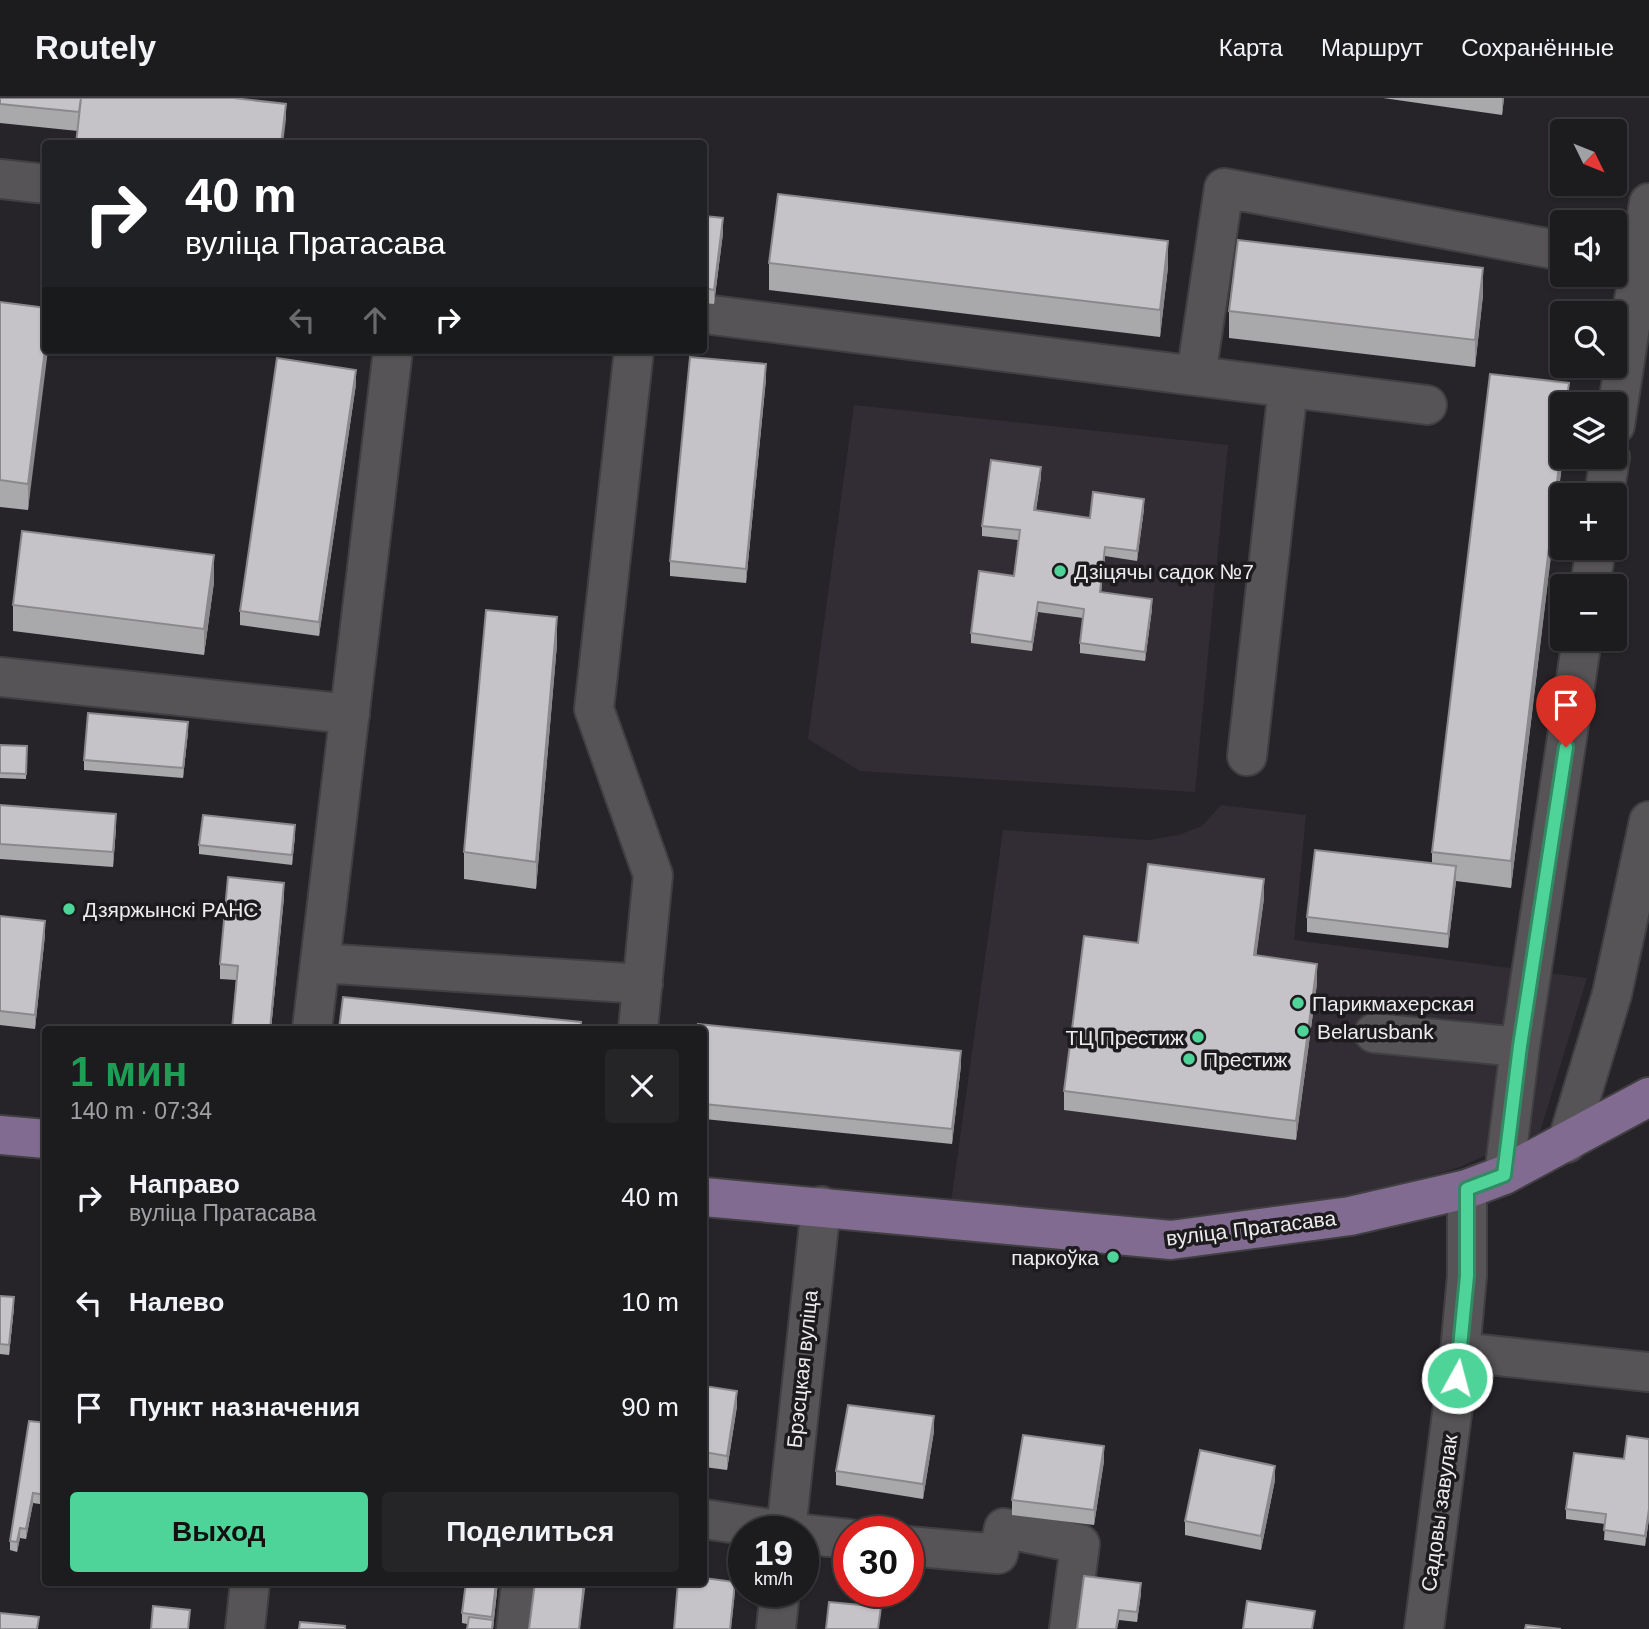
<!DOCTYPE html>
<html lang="ru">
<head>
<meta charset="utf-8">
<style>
  body { margin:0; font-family:Arial,sans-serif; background:#252427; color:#f1f3f6; height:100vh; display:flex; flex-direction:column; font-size:26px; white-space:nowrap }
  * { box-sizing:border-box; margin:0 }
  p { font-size:23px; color:#a0a1a4 }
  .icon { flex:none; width:38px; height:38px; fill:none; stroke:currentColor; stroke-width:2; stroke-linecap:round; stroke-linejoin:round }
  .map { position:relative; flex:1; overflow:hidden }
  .sheet { position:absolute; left:42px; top:928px; width:665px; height:560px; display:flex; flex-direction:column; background:#1c1b1e; border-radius:7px; box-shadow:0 2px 5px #0004,0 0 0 2px #3a393c }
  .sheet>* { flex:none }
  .guide { position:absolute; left:42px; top:42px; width:665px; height:214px; border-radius:7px; box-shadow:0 2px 5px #0004,0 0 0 2px #3a393c; background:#202124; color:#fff; overflow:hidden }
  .needle { width:46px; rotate:133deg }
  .fabs { position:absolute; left:1550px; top:21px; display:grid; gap:14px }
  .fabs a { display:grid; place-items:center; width:77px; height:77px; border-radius:7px; background:#1c1b1e; box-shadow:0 2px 5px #0004,0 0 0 2px #3a393c; font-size:35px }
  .speed { position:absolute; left:728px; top:1418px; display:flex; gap:14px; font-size:35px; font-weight:700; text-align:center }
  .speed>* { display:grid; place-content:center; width:91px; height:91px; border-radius:50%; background:#1c1b1e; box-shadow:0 2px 5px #0004,0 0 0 2px #3a393c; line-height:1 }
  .speed small { font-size:18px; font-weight:400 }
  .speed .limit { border:10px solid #d22; background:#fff; color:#111 }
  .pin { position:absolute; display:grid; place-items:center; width:60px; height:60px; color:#fff; margin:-72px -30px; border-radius:50% 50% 50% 0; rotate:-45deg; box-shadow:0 0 7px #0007 }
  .pin .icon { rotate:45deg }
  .me { position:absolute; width:77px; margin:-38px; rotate:7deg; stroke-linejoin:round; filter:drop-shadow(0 0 5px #0008) }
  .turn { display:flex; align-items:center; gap:24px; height:147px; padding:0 28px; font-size:32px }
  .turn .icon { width:91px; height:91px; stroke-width:2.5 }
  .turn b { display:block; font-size:49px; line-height:60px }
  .lanes { display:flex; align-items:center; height:66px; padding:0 28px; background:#0003; justify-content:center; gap:35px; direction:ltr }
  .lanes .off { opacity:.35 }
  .round { display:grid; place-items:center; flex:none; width:74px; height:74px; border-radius:7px; background:#252427 }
  .head { display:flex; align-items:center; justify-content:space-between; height:119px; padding:0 28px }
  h1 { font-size:42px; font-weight:700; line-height:52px; color:#1e9e55 }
  .action { display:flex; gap:14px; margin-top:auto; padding:14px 28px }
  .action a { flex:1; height:80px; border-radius:7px; background:#4ed399; color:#111; font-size:28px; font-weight:700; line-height:80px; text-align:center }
  .action a+a { background:#252427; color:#f1f3f6 }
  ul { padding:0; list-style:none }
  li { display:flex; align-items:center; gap:21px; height:105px; padding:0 28px }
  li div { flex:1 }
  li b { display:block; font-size:26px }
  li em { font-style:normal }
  header { display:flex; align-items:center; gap:42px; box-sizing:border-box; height:98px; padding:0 35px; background:#1c1b1e; border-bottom:2px solid #3a393c }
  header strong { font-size:33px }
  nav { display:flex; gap:38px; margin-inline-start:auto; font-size:24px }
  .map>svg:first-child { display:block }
  .built { fill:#322d35 }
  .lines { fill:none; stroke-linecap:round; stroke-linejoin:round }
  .minor-casing { stroke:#403f41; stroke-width:42 }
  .major-casing { stroke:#403f41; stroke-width:42 }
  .minor { stroke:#565457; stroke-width:38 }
  .major { stroke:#826b91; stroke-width:38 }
  .wall { fill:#a9a8ab }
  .shaded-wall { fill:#8a888b }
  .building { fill:#c5c3c7; stroke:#8a888b; stroke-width:2 }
  .route-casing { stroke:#338963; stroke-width:18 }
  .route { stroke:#4ed399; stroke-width:12 }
  .poi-dot { fill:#4ed399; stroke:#1d1b1e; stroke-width:2.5 }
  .labels { text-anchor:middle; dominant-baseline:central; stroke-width:7; stroke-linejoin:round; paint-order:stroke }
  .poi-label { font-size:21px; fill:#ecebed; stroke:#1d1b1e; text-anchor:start }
  .street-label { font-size:21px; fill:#ecebed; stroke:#1d1b1e }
</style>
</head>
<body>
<header>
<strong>Routely</strong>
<nav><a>Карта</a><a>Маршрут</a><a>Сохранённые</a></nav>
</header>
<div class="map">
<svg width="1649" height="1531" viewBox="0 0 1649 1531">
  <rect width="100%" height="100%" fill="#262428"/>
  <path class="built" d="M854 307 1228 347 1195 694 860 673 808 641Z
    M1221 707 1306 717 1294 842 1587 880 1540 1034 1457 1070 1350 1100 1165 1127 951 1105 1003 732 1148 742 1179 737 1202 728Z"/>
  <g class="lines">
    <defs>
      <path id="minor" d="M0 81 46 86
        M704 216 1427 307
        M634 252 594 611 653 777 638 931
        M1196 278 1224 90 1563 153
        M1615 327 1649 105
        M1604 397 1610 359
        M1590 488 1596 450
        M0 579 350 616
        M1247 658 1288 290
        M320 865 643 886
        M312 931 393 252
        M1374 935 1520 949
        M1567 1045 1612 896 1649 723
        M1504 1077 1520 949 1582 541
        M1460 1254 1649 1274
        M704 1421 784 1433
        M786 1433 821 1108
        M803 1436 849 1441
        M908 1448 998 1456 1004 1430 1080 1446 1069 1531
        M245 1531 250 1484
        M516 1531 521 1484
        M776 1531 780 1493
        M1424 1531 1460 1254 1467 1178V1091"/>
      <path id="major" d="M0 1037 46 1041
        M704 1099 1171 1142 1350 1118 1467 1091 1504 1077 1649 999"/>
    </defs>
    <use href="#minor" class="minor-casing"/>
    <use href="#major" class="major-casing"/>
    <use href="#minor" class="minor"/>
    <use href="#major" class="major"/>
  </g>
  <path class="wall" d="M0 0 286 21 78 33 0 25Z
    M1383 0H1504L1502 17Z
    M704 118 723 135 714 206 704 205Z
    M769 165 1168 169 1160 239 769 192Z
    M1483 197 1475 269 1229 240V213Z
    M0 204 46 210 28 412 0 409Z
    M766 281 746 485 670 478V463Z
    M356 286 319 538 240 527V513Z
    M1569 306 1511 790 1456 783 1448 850 1307 834V819L1432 766V754Z
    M1041 379 1036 413 1090 420 1144 411 1137 463 1105 458 1101 494 1152 511 1145 563 1080 555V545L1083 520 1038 514 1032 553 971 545V535L1014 478 1018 442 982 438V428Z
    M214 484 204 557 13 533V507Z
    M557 546 536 791 464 781V754Z
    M188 634 183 680 84 672V662Z
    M0 647 27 648 26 681 0 680Z
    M0 707 116 730 113 769 0 761Z
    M295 737 292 767 199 756V747Z
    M284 799 271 931H232L236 882 220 881V866Z
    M1264 800 1256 858 1317 885 1296 1042 1064 1012V993L1138 845Z
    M0 818 45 837 35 931 0 927Z
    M704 931 961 967 952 1046 704 1021Z
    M0 1198 14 1209 9 1257 0 1256Z
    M704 1288 737 1308 727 1372 704 1369Z
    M46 1325V1407L33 1405 26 1441 20 1440 17 1454 10 1452V1443Z
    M934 1333 923 1401 836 1387V1373Z
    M1649 1341V1421L1645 1448 1604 1442 1605 1426 1566 1421V1411Z
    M1104 1363 1094 1427 1012 1417V1402Z
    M1275 1382 1261 1452 1185 1437V1423Z
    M335 1484H364V1488Z
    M498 1484 493 1531 462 1525V1515Z
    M1141 1495 1137 1524 1119 1522 1117 1531H1077Z"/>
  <path class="shaded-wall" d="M1502 0H1504L1502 17Z
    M286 6V21L283 46H281Z
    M723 120V135L714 206V192Z
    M1168 143V169L1160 239V212Z
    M1483 170V197L1475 269V242Z
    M46 243V252H48L28 412V386Z
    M766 266V281L746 485V471Z
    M356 272V286L319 538V524Z
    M1569 285V306H1566Z
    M1563 334V359L1511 790V763Z
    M1041 369V379L1034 422V412Z
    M1144 401V411L1137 463V453Z
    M1105 449V458L1100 504V494Z
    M214 457V484L204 557V531Z
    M1152 501V511L1145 563V554Z
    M1038 504V514L1032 553V544Z
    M557 519V546L536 791V764Z
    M188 624V634L183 680V670Z
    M116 716V730L113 769V754Z
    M295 727V737L292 767V757Z
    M1456 768V783L1448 850V836Z
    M1264 781V800L1254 876V857Z
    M284 785V799L271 931H270Z
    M45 823V837L35 931V917Z
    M1317 866V885L1296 1042V1023Z
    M961 953V967L952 1046V1031Z
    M14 1199V1209L9 1257V1247Z
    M737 1293V1308L727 1372V1358Z
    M934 1318V1333L923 1401V1386Z
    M1104 1348V1363L1094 1427V1412Z
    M1275 1368V1382L1261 1452V1438Z
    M33 1395V1405L26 1441V1431Z
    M1649 1411V1421L1645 1448V1438Z
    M20 1430V1440L17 1454V1444Z
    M496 1484H498L493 1531H492Z
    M584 1484H586L580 1531H579Z
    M735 1484V1494L731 1531H730Z
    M1141 1485V1495L1137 1524V1514Z"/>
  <path class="building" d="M0 0H81L79 14 0 6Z
    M81 0H233L286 6 281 46H76Z
    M778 96 1168 143 1160 212 769 165Z
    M704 118 723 120 714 192 704 190Z
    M1238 142 1483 170 1475 242 1229 213Z
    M0 204 46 210V243L28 386 0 382Z
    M690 259 766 266 746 471 670 463Z
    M277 260 356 272 319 524 240 513Z
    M1490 276 1569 285 1566 306H1563V334L1511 763 1432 754Z
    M991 362 1041 369 1034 412 1090 420 1093 394 1144 401 1137 453 1105 449 1100 494 1152 501 1145 554 1080 545 1084 511 1038 504 1032 544 971 535 979 473 1014 478 1020 432 982 428Z
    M22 433 214 457 204 531 13 507Z
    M486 512 557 519 536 764 464 754Z
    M88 615 188 624 183 670 84 662Z
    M0 647 27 648 26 676 0 675Z
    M0 707 116 716 113 754 0 746Z
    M203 717 295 727 292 757 199 747Z
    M1315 752 1456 768 1448 836 1307 819Z
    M1148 766 1264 781 1254 857 1317 866 1296 1023 1064 993 1084 838 1138 845Z
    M228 779 284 785 270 931H232L238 868 220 866Z
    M0 818 45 823 35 917 0 913Z
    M343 899 581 924V931H339Z
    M698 926 961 953 952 1031 704 1006V931H698Z
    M0 1198 14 1199 9 1247 0 1246Z
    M704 1288 737 1293 727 1358 704 1354Z
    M848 1307 934 1318 923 1386 836 1373Z
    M29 1323 46 1325V1397L33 1395 26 1431 20 1430 17 1444 10 1443Z
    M1023 1337 1104 1348 1094 1412 1012 1402Z
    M1627 1338 1649 1341V1411L1645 1438 1604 1432 1606 1416 1566 1411 1574 1355 1624 1361Z
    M1200 1352 1275 1368 1261 1438 1185 1423Z
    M1084 1478 1141 1485 1137 1514 1119 1512 1116 1531H1077Z
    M704 1480 735 1484 730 1531H674L678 1484H704Z
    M466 1484H496L492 1519 462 1515Z
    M535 1484H584L579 1531H529Z
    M1247 1503 1315 1513 1312 1531H1243Z
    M829 1504 881 1509 878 1531H826Z
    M153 1508 190 1512 188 1531H151Z
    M0 1515 39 1519 37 1531H0Z
    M469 1519 493 1522 492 1531H467Z
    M300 1524 345 1528V1531H299Z
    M1526 1527 1561 1531H1525Z"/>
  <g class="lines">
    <defs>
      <path id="route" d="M1457 1280 1467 1178V1091L1504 1077 1520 948 1566 649"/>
    </defs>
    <use href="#route" class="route-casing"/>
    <use href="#route" class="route"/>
  </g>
  <g class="poi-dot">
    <circle cx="1060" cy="473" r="7"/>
    <circle cx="69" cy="811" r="7"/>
    <circle cx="1298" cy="905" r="7"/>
    <circle cx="1303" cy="933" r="7"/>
    <circle cx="1198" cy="939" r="7"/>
    <circle cx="1189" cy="961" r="7"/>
    <circle cx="1113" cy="1159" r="7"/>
  </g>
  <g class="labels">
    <g class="poi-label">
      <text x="1074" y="473">Дзіцячы садок №7</text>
      <text x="83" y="811">Дзяржынскі РАНС</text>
      <text x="1312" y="905">Парикмахерская</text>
      <text x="1317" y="933">Belarusbank</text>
      <text x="1184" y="939" text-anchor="end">ТЦ Престиж</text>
      <text x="1203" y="961">Престиж</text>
      <text x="1099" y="1159" text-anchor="end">паркоўка</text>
    </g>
    <g class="street-label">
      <text transform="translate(1251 1130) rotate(-7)">вуліца Пратасава</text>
      <text transform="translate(802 1271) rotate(-84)">Брэсцкая вуліца</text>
      <text transform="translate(1439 1415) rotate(-82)">Садовы завулак</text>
    </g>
  </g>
</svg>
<div class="fabs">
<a><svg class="needle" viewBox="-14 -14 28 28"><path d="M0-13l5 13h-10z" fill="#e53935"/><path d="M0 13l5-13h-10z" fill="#a0a1a4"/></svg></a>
<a><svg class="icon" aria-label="sound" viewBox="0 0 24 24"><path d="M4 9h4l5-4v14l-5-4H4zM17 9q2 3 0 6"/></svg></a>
<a><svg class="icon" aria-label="search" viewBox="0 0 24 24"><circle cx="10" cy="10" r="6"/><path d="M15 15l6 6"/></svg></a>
<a><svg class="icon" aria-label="layers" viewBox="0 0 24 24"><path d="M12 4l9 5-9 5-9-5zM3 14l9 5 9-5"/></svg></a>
<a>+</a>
<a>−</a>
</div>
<div class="speed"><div>19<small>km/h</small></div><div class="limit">30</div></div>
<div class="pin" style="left:1566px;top:649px;background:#d93025"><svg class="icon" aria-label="arrive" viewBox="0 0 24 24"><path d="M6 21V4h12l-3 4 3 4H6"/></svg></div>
<svg class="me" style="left:1457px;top:1280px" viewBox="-20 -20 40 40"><circle r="17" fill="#4ed399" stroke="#fff" stroke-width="3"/><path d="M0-11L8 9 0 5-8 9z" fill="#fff"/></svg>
<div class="guide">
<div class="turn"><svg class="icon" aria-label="right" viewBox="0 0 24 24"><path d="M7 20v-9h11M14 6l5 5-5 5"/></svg><div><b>40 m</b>вуліца Пратасава</div></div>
<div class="lanes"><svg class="icon off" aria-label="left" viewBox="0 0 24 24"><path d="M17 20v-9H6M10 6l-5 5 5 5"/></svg><svg class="icon off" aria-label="ahead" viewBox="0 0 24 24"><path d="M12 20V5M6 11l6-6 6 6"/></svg><svg class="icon" aria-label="right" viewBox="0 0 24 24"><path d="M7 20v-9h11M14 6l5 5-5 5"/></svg></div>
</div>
<section class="sheet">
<div class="head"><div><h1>1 мин</h1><p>140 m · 07:34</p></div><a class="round"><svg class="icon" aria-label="close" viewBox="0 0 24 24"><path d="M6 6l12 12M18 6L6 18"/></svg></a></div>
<ul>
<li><svg class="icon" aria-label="right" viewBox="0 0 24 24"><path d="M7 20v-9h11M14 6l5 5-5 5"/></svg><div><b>Направо</b><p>вуліца Пратасава</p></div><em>40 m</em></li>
<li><svg class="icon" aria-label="left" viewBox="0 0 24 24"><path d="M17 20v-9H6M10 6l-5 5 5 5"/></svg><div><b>Налево</b></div><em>10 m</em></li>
<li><svg class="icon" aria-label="arrive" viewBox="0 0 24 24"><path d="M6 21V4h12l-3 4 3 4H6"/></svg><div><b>Пункт назначения</b></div><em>90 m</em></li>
</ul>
<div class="action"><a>Выход</a><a>Поделиться</a></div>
</section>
</div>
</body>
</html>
